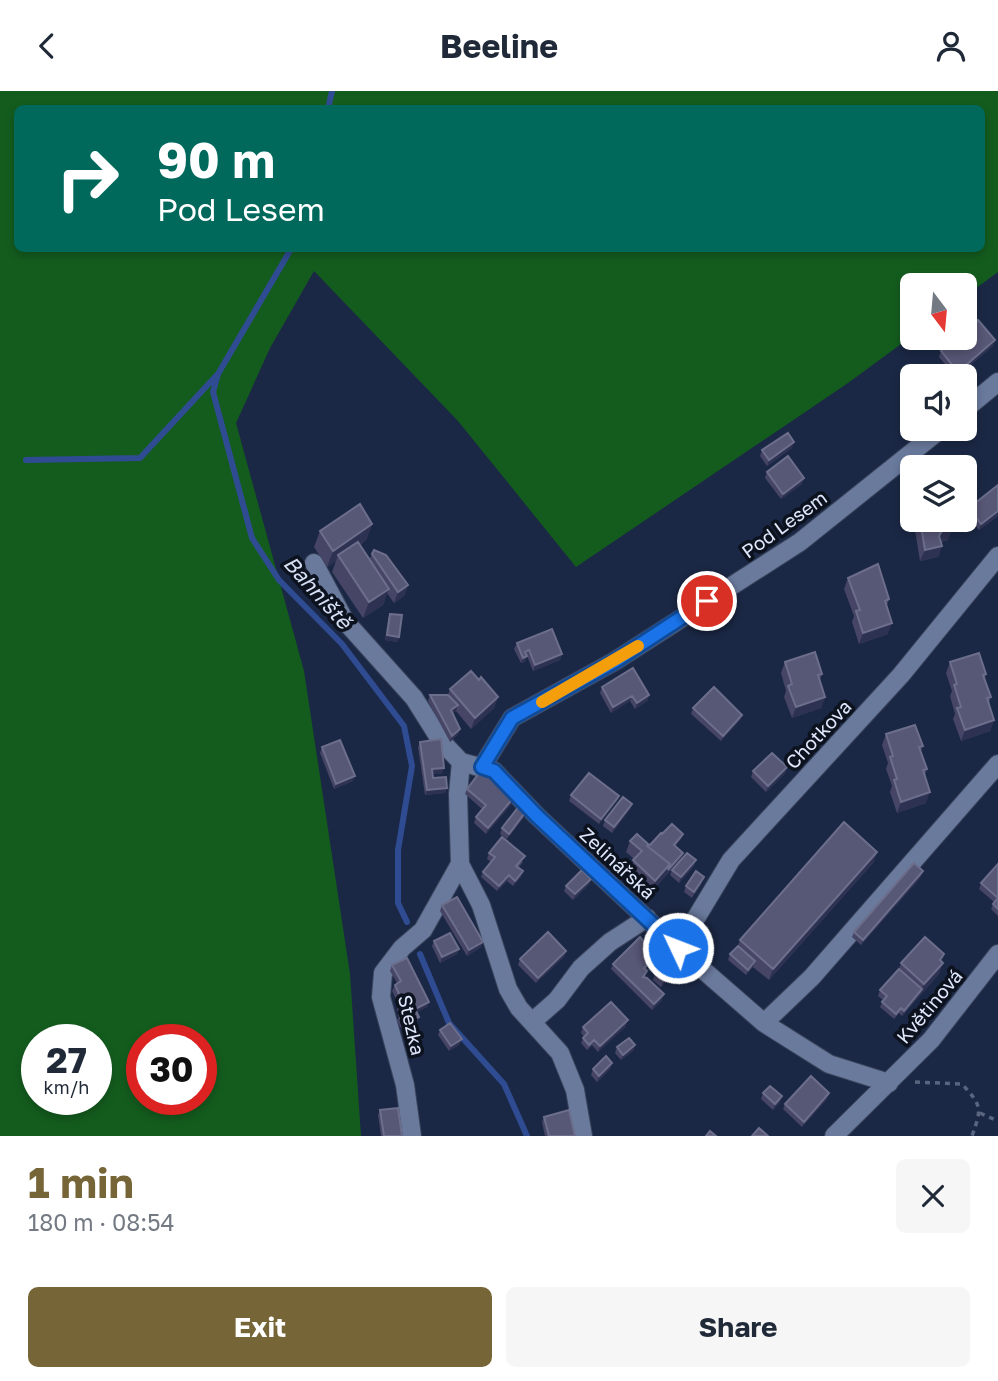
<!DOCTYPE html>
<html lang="en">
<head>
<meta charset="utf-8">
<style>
  body { margin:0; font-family:"Golos Text",sans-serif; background:#f6f6f7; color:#1f2937; height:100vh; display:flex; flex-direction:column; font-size:26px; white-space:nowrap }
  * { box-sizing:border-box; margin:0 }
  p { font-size:23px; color:#747a83 }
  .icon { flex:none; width:38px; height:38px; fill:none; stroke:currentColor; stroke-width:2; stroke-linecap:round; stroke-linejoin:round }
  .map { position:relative; height:1045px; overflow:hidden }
  .side { display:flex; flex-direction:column; background:#fff; flex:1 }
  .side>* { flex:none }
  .guide { position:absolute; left:14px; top:14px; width:971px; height:147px; border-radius:10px; box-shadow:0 4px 10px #0003; background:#00695c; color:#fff; overflow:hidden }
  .needle { width:46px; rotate:164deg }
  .fabs { position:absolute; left:900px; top:182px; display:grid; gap:14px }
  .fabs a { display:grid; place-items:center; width:77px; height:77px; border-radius:10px; background:#fff; box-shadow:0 4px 10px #0003; font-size:35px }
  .speed { position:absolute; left:21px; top:933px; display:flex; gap:14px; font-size:35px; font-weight:700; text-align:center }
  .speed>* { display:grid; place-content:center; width:91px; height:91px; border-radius:50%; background:#fff; box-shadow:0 4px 10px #0003; line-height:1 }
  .speed small { font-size:18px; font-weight:400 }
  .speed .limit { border:10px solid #d22; background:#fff; color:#111 }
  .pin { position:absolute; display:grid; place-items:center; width:60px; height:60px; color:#fff; margin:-30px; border:4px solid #fff; border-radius:50%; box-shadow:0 2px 7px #0007 }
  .me { position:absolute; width:77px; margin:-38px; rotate:313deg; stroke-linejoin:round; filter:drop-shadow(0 0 5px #0008) }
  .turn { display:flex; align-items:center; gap:24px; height:147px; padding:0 28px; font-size:32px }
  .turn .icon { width:91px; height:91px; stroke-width:2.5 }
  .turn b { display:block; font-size:49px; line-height:60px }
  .round { display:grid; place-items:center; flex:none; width:74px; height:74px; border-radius:10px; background:#f6f6f7 }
  .summary { display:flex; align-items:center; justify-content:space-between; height:119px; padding:0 28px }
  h1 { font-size:42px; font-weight:700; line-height:52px; color:#766536 }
  .primary-button { display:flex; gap:14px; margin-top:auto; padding:14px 28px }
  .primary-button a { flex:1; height:80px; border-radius:10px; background:#766536; color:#fff; font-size:28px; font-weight:700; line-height:80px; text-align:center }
  .primary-button a+a { background:#f6f6f7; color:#1f2937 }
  header { display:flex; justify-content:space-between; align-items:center; height:91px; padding:0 28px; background:#fff; font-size:32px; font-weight:700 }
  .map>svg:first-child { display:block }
  .green { fill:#145c1e; fill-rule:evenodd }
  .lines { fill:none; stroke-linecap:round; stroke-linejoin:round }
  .stream { stroke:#2f4c92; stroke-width:6 }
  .minor-casing { stroke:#3a445c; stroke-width:20 }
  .path { stroke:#59657f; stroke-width:3.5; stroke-dasharray:5 5; stroke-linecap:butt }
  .minor { stroke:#6a7a9d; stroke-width:18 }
  .wall { fill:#464565 }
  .shaded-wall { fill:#2e3252 }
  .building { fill:#575776; stroke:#6c6e8b; stroke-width:2 }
  .route-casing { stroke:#114b97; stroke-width:18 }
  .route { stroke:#1a73e8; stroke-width:12 }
  .slow { stroke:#f59e0b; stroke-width:12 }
  .labels { text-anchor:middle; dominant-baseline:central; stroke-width:7; stroke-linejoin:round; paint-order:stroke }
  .street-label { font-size:19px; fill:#dfe8fc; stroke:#0c121e }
  .water-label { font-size:21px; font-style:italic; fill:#d6e0f5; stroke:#0c121e }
</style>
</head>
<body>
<header><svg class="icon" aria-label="back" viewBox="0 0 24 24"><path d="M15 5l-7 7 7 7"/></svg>Beeline<svg class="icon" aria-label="person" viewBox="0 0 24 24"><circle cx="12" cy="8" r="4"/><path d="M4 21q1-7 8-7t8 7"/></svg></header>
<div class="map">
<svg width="998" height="1045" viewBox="0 0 998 1045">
  <rect width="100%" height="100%" fill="#1b2845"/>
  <path class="green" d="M0 0H998V181L964 206V194H912V245L848 292 576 476 458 330 314 180 270 257 236 332 304 580 350 883 361 1045H0ZM18 18H982V158H18ZM37 948H96V1008H37ZM142 948H201V1008H142Z"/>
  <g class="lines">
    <path class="stream" d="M328 18 332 0
      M291 158 218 283 213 301 252 447 279 489 342 553 404 635 412 675 398 759V812L407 831
      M26 369 140 367 216 285
      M420 863 449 932 504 993 527 1045"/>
    <defs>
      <path id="minor" d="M964 319 998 291
        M314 472 345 530 414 607 441 650 461 671 494 680 537 725 678 857 764 932 829 973 889 992
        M461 671 458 703 460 773 481 814 508 898 519 917 560 962 575 999 583 1045
        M482 676 512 627 615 570 800 451 941 338
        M678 857 731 769 901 584 998 465
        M532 931 557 909 581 877 610 851 647 827
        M764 932 812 886 998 673
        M412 1045 405 994 381 906 383 882 402 857 423 839 460 773
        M834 1045 931 949 998 863"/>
    </defs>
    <use href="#minor" class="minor-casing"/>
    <path class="path" d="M915 991 962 993C982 1015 982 1017 972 1045
      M980 1022 998 1030"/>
    <use href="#minor" class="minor"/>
  </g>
  <path class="wall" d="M993 255 957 285H955L939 266 941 260Z
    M792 357 767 375 760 365 762 359Z
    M767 381 802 393 781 408 765 387Z
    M998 394V425L979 439 967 422 969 417Z
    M919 429 948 449 941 451 942 455 938 466 920 470 915 439Z
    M372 433 366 449 360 454 369 469 372 463 408 494 404 505 394 512 387 502 383 514 363 527 332 481 336 470 327 476 314 456 320 440Z
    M848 487 889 508 887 515 888 543 859 553 852 531 854 525 844 498Z
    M390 523 399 546 397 551 385 549 388 528Z
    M517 552 562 563 560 569 533 580 527 565 525 571 521 572 514 558Z
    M785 571 822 583 820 589 825 606 821 617 792 627 784 606 786 600 781 582Z
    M950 571 986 583 985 588 991 606 989 612 994 629 990 640 961 650 953 628 955 623 950 605 952 600 946 582Z
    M479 589 498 606 494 617 471 638 456 620 453 622 460 638 458 643 450 651 428 610 430 604H448L450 598Z
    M602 596 649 604 647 610 635 618 630 610 611 622 600 602Z
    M693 617 742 624 740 629 721 650 691 623Z
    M886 643 923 655 921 660 927 678 925 684 926 712 897 722 890 701 892 695 886 678 888 672 882 654Z
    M420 651 442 683H433V687L447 697 445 702 425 704 418 656Z
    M322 656 353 690 334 698 320 662Z
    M787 676 785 682 766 701 751 686 753 680Z
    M467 698 514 710 486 743 474 732 476 726 482 718 465 703Z
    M571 704 617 710 599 733 569 710Z
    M632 713 630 718 612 742 603 735 605 729Z
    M528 721 507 748 500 743 502 737Z
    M662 743H683L681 748 675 755 681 768 651 801 629 781 634 768 626 761 630 750 650 754Z
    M877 761 873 772 769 889 753 876 746 884 728 869 730 863 738 855 740 849Z
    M489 762 523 771 518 777 523 780 521 786 513 795 507 790 497 800 481 786 483 781 491 771 487 768Z
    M696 769 694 775 679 792 670 784 672 779Z
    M998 773V825L991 818 994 811 979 798 981 792Z
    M921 786 861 854 852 846 854 841Z
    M591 788 589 793 573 809 564 800 566 795Z
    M702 792 692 807 684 801 686 795Z
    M442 814 481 856 467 865 440 820Z
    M434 850 459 858 457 863 440 872 432 855Z
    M645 852H658L656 857 654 860 658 864 656 870 646 879 645 886 662 909 652 919 611 878 613 873Z
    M566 860 564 866 536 892 518 874 520 868Z
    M942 871 939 883 902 925 899 922 894 928 880 916 883 909 878 905 880 899 899 878 901 872Z
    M392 874 429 911 427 916 417 921 419 926 417 931 402 939 397 930 400 924 397 919 399 914 392 900 395 894 397 892 390 880Z
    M655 883 671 885 661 896 653 889Z
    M626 935 598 961 592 954 587 959 581 952 584 946 581 942 583 936Z
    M440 939 462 948 459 954 449 960 438 944Z
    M635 954 633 960 621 969 615 962 617 956Z
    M612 972 610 978 597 991 591 984 593 978Z
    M763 1002 780 1011 773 1019 761 1008Z
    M827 1008 802 1036 783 1018 785 1013Z
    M380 1019 402 1045H381L378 1024Z
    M544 1026 575 1045H545L542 1031Z"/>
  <path class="shaded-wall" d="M995 249 993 255 956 285 958 281Z
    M794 351 792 357 767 375 769 369Z
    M804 387 802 393 781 408 783 403Z
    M998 420V425L979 439 981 433Z
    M372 433 366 449 340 467 338 464 336 470 327 476 333 460Z
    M952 438 948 449 938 451 939 445 942 440Z
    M942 455 938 466 920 470 925 459Z
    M408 494 404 505 394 512 398 501Z
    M389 498 383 514 363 527 369 511Z
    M892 532 888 543 859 553 863 542Z
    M387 544 399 546 397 551 385 549Z
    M562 563 560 569 533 580 535 574Z
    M527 565 525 571 521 572 523 567Z
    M649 604 647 610 635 618 637 612Z
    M632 605 630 610 611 622 613 616Z
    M498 606 494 617 471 638 475 627Z
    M825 606 821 617 792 627 796 616Z
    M458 614 456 620 449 624 451 619Z
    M742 624 740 629 721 650 723 645Z
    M994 629 990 640 961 650 965 639Z
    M460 638 458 643 450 651 452 645Z
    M787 676 785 682 766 701 768 695Z
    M444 677 442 683H430L432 678Z
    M355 685 353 690 334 698 336 693Z
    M447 697 445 702 425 704 427 699Z
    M930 701 926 712 897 722 901 711Z
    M516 704 514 710 486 743 488 737Z
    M619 705 617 710 599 733 601 728Z
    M632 713 630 718 612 742 614 736Z
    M530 715 528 721 507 748 509 743Z
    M683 743 681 748 672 759 674 754Z
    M877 761 873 772 769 889 773 878Z
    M683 762 681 768 666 784 668 779Z
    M696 769 694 775 679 792 681 786Z
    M670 773 666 784 651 801 655 790Z
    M523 780 521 786 513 795 515 790Z
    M923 780 921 786 861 854 863 849Z
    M509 784 507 790 497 800 499 795Z
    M704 786 702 792 692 807 694 801Z
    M591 788 589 793 573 809 575 803Z
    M483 851 481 856 467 865 469 859Z
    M459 858 457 863 440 872 442 866Z
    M566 860 564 866 536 892 538 887Z
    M658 864 656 870 642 883 644 877Z
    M755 870 753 876 746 884 748 879Z
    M943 872 939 883 902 925 904 920 922 898 924 893Z
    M673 880 671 885 661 896 663 890Z
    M664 903 662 909 652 919 654 913Z
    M429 911 427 916 413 923 415 918Z
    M419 926 417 931 402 939 404 933Z
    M628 929 626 935 598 961 600 955Z
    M462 948 459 954 449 960 451 955Z
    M635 954 633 960 621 969 623 964Z
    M612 972 610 978 597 991 599 985Z
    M829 1002 827 1008 802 1036 804 1031Z
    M782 1005 780 1011 773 1019 775 1013Z"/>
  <path class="building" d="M978 229 995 249 958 281 941 260 957 247H964V240Z
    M788 342 794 351 769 369 762 359Z
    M788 365 804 387 783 403 767 381Z
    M998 394V420L981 433 969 417Z
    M360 413 372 433 333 460 320 440Z
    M920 429H950L952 438 942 440 939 445 942 455 925 459Z
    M358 451 389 498 369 511 338 464Z
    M374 459 386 464 408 494 398 501 372 463Z
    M878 473 889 508 885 510 892 532 863 542 856 520 860 519 848 487Z
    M390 523 402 524 399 546 387 544Z
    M552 538 562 563 535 574 529 559 525 561 527 565 523 567 517 552Z
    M815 561 822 583 818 584 825 606 796 616 788 595 792 593 785 571Z
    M979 562 986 583 983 584 991 606 987 607 994 629 965 639 957 617 961 616 954 594 957 593 950 571Z
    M633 577 649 604 637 612 632 605 613 616 602 596Z
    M471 580 479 589 481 586 498 606 475 627 450 598Z
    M714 596 742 624 723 645 693 617Z
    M430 604H448L458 614 451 619 460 638 452 645Z
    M915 634 923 655 919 656 927 678 923 679 930 701 901 711 894 689 897 688 890 666 893 665 886 643Z
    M441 648 444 677 432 678 433 687 446 686 447 697 427 699 420 651Z
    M340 649 355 685 336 693 322 656Z
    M772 662 787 676 768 695 753 680Z
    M483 677 516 704 488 737 476 726 486 714 467 698Z
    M589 682 619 705 601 728 571 704Z
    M623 706 632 713 614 736 605 729Z
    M523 710 530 715 509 743 502 737Z
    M844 731 877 761 773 878 740 849Z
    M672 733 683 743 674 754 683 762 668 779 670 773 647 755 648 753 650 754 661 742 662 743Z
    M637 743 648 753 647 755 670 773 655 790 633 769 642 760 630 750Z
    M502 746 525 765 516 775 523 780 515 790 509 784 499 795 483 781 495 766 489 762Z
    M687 762 696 769 681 786 672 779Z
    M914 772 923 780 863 849 854 841Z
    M998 773V818L993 813 998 807 981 792Z
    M582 779 591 788 575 803 566 795Z
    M696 780 704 786 694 801 686 795Z
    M457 806 483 851 469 859 442 814Z
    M548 841 566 860 538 887 520 868Z
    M450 842 459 858 442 866 434 850Z
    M640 846 645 852 652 846 658 852 652 858 658 864 644 877 647 880 643 886 647 887 664 903 654 913 613 873Z
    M925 846 944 863 940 869 943 872 924 893 901 872Z
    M738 855 755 870 748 879 730 863Z
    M407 867 429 911 415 918 419 926 404 933 399 924 404 921 399 914 403 912 395 894 401 890 392 874Z
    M666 872 673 880 663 890 655 883Z
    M899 878 922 898 904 920 901 917 896 923 882 911 887 905 880 899Z
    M611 911 628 929 600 955 594 949 589 954 583 947 588 942 583 936Z
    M450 932 462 948 451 955 440 939Z
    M629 947 635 954 623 964 617 956Z
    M606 965 612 972 599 985 593 978Z
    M811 985 829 1002 804 1031 785 1013Z
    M770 995 782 1005 775 1013 763 1002Z
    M398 1017 402 1045H384L380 1019Z
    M569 1019 575 1045H549L544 1026Z
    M759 1037 768 1045H752Z
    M710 1040 716 1045H706Z"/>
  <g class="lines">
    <defs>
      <path id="route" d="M678 857 537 725 494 680 482 676 512 627 615 570 707 510"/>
    </defs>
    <use href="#route" class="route-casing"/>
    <use href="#route" class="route"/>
    <path class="slow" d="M542 611 638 555"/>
  </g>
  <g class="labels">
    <g class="street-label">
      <text transform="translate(784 433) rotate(-36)">Pod Lesem</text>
      <text transform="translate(818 643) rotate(-47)">Chotkova</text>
      <text transform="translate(618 772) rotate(43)">Zelinářská</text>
      <text transform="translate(929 915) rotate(-50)">Květinová</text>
      <text transform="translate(412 934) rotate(77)">Stezka</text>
    </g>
    <g class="water-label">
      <text transform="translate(318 501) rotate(48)">Bahniště</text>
    </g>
  </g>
</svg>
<div class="fabs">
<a><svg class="needle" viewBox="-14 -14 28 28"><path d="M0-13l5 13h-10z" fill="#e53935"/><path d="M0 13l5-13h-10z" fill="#747a83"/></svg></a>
<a><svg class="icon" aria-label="sound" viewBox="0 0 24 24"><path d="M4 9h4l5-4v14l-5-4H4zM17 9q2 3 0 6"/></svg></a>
<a><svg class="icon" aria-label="layers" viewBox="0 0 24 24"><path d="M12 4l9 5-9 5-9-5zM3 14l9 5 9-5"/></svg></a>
</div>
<div class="speed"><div>27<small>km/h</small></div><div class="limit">30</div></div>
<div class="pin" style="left:707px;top:510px;background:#d93025"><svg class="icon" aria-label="arrive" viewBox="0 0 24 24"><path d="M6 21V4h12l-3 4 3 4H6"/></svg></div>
<svg class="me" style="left:678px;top:857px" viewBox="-20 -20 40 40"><circle r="17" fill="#1a73e8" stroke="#fff" stroke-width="3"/><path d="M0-11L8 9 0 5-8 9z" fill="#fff"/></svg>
<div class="guide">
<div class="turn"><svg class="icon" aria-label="right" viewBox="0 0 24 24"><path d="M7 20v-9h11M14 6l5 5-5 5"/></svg><div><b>90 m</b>Pod Lesem</div></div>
</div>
</div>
<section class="side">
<div class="summary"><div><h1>1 min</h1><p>180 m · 08:54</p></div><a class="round"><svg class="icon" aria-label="close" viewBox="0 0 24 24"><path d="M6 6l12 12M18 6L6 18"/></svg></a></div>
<div class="primary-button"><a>Exit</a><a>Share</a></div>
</section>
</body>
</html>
